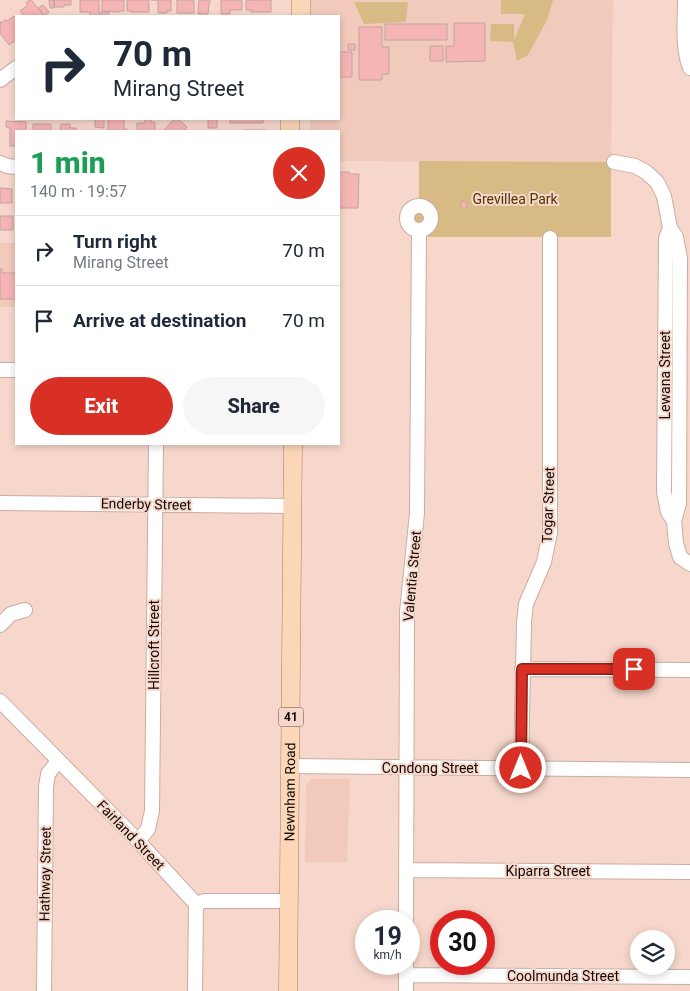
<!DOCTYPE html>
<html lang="en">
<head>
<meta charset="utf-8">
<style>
  body { margin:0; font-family:Roboto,sans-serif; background:#f6f6f7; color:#1f2937; height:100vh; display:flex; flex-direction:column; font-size:19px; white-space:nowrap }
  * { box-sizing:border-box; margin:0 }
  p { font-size:16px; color:#747a83 }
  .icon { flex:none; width:28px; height:28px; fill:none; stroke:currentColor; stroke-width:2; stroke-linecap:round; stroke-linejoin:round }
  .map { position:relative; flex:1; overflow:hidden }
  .side { position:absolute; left:15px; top:130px; width:325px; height:315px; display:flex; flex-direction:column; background:#fff; border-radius:0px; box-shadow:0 2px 8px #0003 }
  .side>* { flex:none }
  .banner { position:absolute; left:15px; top:15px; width:325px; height:105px; border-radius:0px; box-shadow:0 2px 8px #0003; background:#fff; color:#1f2937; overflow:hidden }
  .tools { position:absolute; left:630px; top:930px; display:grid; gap:10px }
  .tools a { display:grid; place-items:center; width:45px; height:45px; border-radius:50%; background:#fff; box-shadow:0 2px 8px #0003; font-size:25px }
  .speed { position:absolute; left:355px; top:910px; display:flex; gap:10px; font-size:25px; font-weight:700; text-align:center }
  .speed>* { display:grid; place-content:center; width:65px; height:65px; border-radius:50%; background:#fff; box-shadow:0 2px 8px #0003; line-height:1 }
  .speed small { font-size:12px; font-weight:400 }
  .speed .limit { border:8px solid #d22; background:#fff; color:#111 }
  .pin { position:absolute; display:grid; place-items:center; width:42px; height:42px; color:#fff; margin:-21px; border-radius:10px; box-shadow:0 2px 8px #0006 }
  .me { position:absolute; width:55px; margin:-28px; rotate:0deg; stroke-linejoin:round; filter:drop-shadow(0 0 4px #0008) }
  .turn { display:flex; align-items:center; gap:18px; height:105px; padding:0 15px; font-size:22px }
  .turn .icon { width:65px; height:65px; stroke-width:2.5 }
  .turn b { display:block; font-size:35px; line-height:42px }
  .round { display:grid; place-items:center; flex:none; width:52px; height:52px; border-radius:26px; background:#f6f6f7 }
  .summary { display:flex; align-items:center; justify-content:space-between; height:85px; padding:0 15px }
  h1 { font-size:30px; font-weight:800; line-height:38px; color:#1e9e55 }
  .action { display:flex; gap:10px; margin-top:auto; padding:10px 15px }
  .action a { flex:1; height:58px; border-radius:30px; background:#d93025; color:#fff; font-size:20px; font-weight:800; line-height:58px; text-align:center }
  .action a+a { background:#f6f6f7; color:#1f2937 }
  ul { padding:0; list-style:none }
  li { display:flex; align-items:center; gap:15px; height:70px; padding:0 15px; border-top:1px solid #e0e1e3 }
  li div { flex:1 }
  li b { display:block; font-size:19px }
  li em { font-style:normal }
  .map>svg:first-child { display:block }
  .built { fill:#f1cabb }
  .green { fill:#d8ba85 }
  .building { fill:#f5b5b4; stroke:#c4a3a2 }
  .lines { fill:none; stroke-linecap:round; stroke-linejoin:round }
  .minor-casing { stroke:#cbaca1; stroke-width:16 }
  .major-casing { stroke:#a87d5a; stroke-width:19 }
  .minor { stroke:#fff; stroke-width:14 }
  .major { stroke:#fbd7b8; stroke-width:18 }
  .route-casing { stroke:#8d1f18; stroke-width:12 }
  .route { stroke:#d93025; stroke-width:9 }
  .labels { text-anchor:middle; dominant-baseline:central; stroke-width:4; stroke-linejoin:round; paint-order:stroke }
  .shield { fill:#f7d7cb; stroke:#574741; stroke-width:1 }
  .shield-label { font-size:12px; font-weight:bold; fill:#130906 }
  .park-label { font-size:14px; fill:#4e3700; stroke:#f7d7cb }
  .street-label { font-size:14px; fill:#130906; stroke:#f7d7cb }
</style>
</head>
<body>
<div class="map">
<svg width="690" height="991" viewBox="0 0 690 991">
  <rect width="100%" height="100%" fill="#f7d7cb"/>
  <path class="built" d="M311 0H613L611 162 339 161V131H310V119H339V16H311Z
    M0 243H16V307H0Z
    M311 779H350L347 862H305L306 785Z"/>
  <path class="green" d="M501 0H553L547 20 528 55 517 61 513 42 490 41 491 24H514V40L525 14H501Z
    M354 2H408L406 22 364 24Z
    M419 161 611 162V237H428V233C443 222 438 203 419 200Z
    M412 218a7 7 0 1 1 14 0a7 7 0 1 1-14 0Z"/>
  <path class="building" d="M30 0 33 2 44 16H24L20 11 28 5 26 3Z
    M49 0H54V8H50Z
    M54 0H71V5H64V7H54Z
    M80 0H99V16H90V12H80Z
    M102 0H124V11H120V12L102 11Z
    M127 0H149V12H131V11H127Z
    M151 0H171V11H167V13H158V0Z
    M177 0H194V13H177Z
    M199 0H210V3H209L208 14H198Z
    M221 0H242V10H230V14H221Z
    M251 0H271V12H251V10H246V1Z
    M43 5 49 12 44 16 38 8Z
    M100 12H109V16H100Z
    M14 16 16 18V40L9 45 0 33V21L1 23 5 20 7 21Z
    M454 23H485V61L446 62V46H454Z
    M385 24H447V40H385Z
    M359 27H382V47H389V74H382V80H359Z
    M348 44H355V50H348Z
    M430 46H443V61H430Z
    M339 52H352V77H339Z
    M95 119H104V128L95 127Z
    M108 119H124V129H127V131H108Z
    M145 119H151V122H154L155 123V131H137V123H145Z
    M174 119H178L187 127 185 129 188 131H163Z
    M208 119H217V128H208Z
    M230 119H263V123H230Z
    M6 121 26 122V131H16V146H10V128L6 127Z
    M33 124H51V131H33Z
    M61 124H70V128H76V131H60Z
    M244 130H266V131H244Z
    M339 172H349V174H359L358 208H339Z
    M0 188 12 189V203H0Z
    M461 201 467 202V208H461Z
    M0 216H13V230H0Z
    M0 269H2V273H16V299H0Z"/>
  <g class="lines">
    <defs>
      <path id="minor" d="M685 0C685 22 682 47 690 68
        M0 80 16 68
        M614 162 635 166 646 172 657 182 664 196 670 228 676 237 680 258 679 504 674 521 676 543 680 557 690 564
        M0 163 7 166 16 167
        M407 218a12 12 0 1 1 24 0a12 12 0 1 1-24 0Z
        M670 228 666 238 664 492 668 512 674 521
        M0 370H16
        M0 503 292 506
        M0 625 11 614 25 610
        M522 669 690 670
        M0 701 138 841 196 904 204 901H288
        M290 766 690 770
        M521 768 524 622 526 604 544 562 550 533V238
        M138 841 148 829 152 811 156 444
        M407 870 690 872
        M406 921 407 612 417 513 419 230
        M406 975 690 977
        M44 991 46 787 48 774 58 761
        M195 991 196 904
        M406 991V964"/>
      <g id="major">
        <path d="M301 16V0"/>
        <path d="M290 131V119"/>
        <path id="s1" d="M288 991 293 444"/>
      </g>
    </defs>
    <use href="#minor" class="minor-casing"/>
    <use href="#major" class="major-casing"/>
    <use href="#minor" class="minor"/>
    <use href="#major" class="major"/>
  </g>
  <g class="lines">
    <defs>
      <path id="route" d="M521 768 522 669H634"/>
    </defs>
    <use href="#route" class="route-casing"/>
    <use href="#route" class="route"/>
  </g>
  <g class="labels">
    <rect class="shield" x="278.5" y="707.5" width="25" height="19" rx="4"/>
    <g class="shield-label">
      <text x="291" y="717">41</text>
    </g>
    <g class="park-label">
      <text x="515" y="199">Grevillea Park</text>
    </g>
    <g class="street-label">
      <text transform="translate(665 375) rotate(-90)">Lewana Street</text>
      <text transform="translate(146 504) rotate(1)">Enderby Street</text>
      <text transform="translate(548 505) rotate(-88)">Togar Street</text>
      <text transform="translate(412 576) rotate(-85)">Valentia Street</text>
      <text transform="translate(154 645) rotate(-90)">Hillcroft Street</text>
      <text x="430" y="768">Condong Street</text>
      <text stroke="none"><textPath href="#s1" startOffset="199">Newnham Road</textPath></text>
      <text transform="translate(131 835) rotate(46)">Fairland Street</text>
      <text x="548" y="871">Kiparra Street</text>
      <text transform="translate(45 874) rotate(-89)">Hathway Street</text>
      <text x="563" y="976">Coolmunda Street</text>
    </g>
  </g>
</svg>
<div class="tools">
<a><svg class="icon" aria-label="layers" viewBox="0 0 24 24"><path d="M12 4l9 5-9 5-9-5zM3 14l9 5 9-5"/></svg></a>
</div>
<div class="speed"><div>19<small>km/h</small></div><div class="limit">30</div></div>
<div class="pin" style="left:634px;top:669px;background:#d93025"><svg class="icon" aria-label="arrive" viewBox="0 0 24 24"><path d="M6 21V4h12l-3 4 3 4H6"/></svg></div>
<svg class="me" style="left:521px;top:768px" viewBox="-20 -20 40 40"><circle r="17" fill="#d93025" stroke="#fff" stroke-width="3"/><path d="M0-11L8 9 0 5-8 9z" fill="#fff"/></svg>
<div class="banner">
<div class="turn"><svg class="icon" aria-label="right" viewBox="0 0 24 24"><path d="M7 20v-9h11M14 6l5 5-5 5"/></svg><div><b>70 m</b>Mirang Street</div></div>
</div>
<section class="side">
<div class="summary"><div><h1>1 min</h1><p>140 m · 19:57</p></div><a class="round" style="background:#d93025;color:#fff"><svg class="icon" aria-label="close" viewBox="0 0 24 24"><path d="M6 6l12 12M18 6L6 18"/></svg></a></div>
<ul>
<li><svg class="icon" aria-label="right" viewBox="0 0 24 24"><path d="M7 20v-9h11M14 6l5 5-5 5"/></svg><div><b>Turn right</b><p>Mirang Street</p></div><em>70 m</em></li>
<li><svg class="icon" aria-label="arrive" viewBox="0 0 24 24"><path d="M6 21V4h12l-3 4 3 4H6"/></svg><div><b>Arrive at destination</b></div><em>70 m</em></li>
</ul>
<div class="action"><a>Exit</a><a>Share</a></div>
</section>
</div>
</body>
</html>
